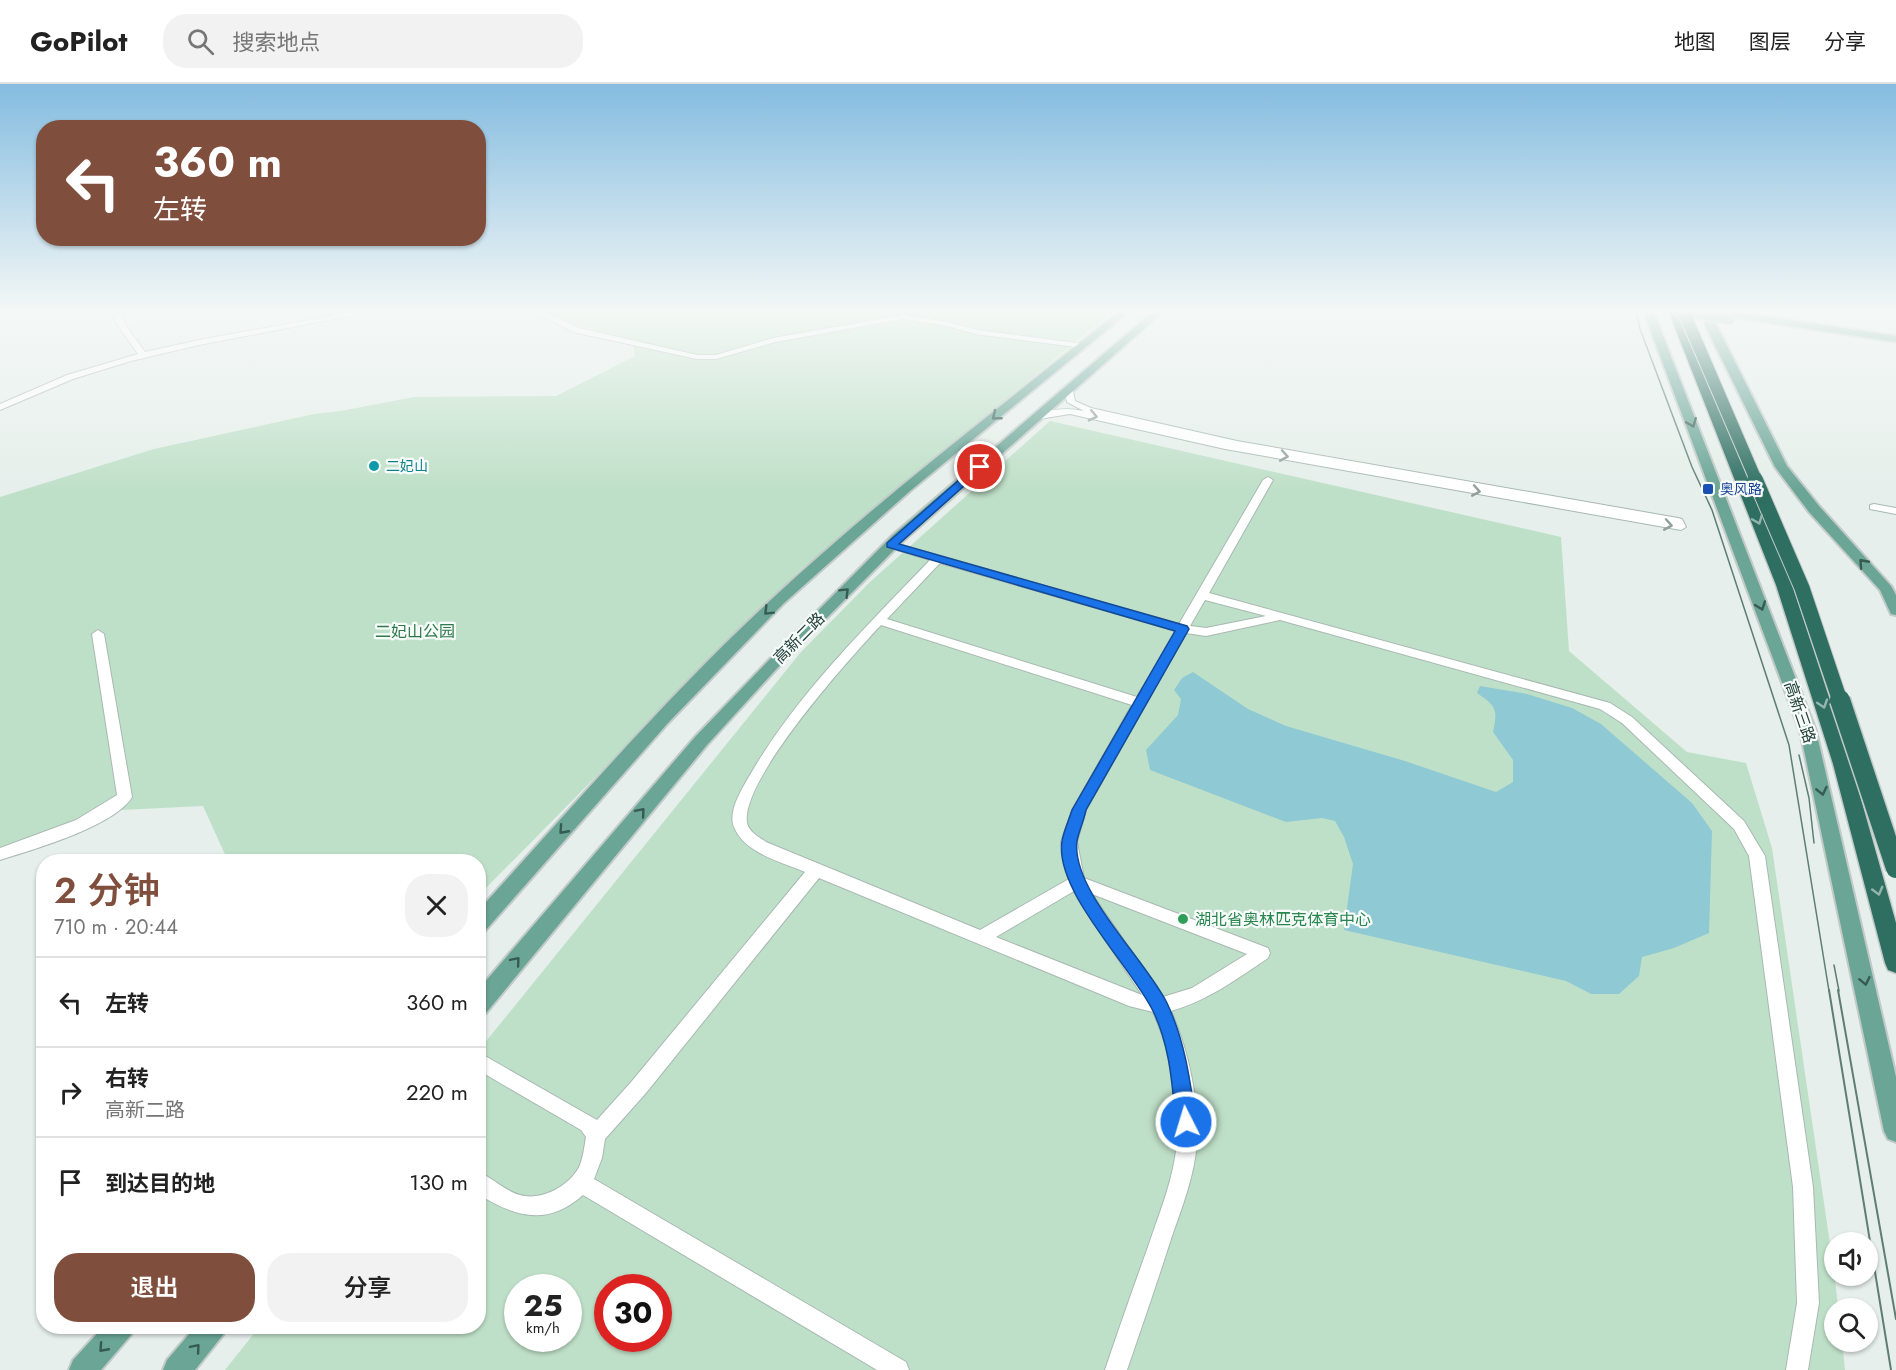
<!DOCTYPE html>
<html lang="zh">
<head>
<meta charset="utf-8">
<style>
  body { margin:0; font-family:Jost,"Noto Sans SC",sans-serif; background:#f2f2f2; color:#222; height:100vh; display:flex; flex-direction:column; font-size:22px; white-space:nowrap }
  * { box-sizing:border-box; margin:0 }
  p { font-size:20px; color:#767676 }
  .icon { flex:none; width:33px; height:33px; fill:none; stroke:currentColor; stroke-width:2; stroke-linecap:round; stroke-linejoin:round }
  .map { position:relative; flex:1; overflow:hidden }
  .drawer { position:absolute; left:36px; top:770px; width:450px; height:480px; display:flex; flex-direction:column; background:#fff; border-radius:24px; box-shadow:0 2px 4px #0004 }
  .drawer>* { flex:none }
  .hud { position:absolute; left:36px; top:36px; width:450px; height:126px; border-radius:24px; box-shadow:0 2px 4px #0004; background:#804e3d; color:#fff; overflow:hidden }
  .controls { position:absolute; left:1824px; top:1148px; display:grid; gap:12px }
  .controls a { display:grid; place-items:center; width:54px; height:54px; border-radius:50%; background:#fff; box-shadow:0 2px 4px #0004; font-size:30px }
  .speed { position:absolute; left:504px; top:1190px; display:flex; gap:12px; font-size:30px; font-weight:700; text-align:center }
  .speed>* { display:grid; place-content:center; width:78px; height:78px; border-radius:50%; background:#fff; box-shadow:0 2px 4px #0004; line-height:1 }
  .speed small { font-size:15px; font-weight:400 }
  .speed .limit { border:9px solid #d22; background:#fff; color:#111 }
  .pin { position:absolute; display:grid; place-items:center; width:51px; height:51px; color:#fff; margin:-26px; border:3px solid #fff; border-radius:50%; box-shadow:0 2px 6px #0007 }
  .me { position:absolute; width:66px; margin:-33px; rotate:355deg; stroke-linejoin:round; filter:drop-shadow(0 0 4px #0008) }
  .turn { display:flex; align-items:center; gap:21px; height:126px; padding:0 18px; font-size:27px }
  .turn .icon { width:78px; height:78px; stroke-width:2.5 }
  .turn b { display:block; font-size:42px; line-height:51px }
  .round { display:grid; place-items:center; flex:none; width:63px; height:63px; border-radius:24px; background:#f2f2f2 }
  .head { display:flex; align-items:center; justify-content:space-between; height:102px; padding:0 18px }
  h1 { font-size:36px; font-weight:600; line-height:45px; color:#804e3d }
  .action { display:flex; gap:12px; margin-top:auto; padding:12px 18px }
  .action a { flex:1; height:69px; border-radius:24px; background:#804e3d; color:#fff; font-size:24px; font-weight:600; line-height:69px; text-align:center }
  .action a+a { background:#f2f2f2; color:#222 }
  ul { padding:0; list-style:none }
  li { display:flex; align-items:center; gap:18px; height:90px; padding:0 18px; border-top:2px solid #e0e0e0 }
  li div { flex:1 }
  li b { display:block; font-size:22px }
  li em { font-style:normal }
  header { display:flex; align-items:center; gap:36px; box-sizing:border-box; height:84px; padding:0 30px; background:#fff; border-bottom:2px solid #e0e0e0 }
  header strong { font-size:28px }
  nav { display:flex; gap:33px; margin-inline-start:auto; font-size:21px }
  .search { width:420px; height:54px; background:#f2f2f2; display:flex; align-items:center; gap:15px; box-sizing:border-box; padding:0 21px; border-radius:24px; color:#767676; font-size:22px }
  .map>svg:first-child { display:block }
  .green { fill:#bfe0c8; fill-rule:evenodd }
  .water { fill:#8ec9d4 }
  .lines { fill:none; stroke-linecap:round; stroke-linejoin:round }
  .minor-casing { stroke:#a8b8b2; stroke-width:2 }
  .major-casing { stroke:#c2cac8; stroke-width:4 }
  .highway-casing { stroke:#c2cac8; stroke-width:3 }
  .minor { fill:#fff; fill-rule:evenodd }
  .major { fill:#6aa596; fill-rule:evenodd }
  .highway { fill:#2f6f62; fill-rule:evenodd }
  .tram-far1 { stroke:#5f7d75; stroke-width:1.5 }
  .tram { stroke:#5f7d75; stroke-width:2 }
  .major-bridge-casing { stroke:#c2cac8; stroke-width:13; stroke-linecap:butt }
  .highway-bridge-far2-casing { stroke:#c2cac8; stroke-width:14; stroke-linecap:butt }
  .highway-bridge-far1-casing { stroke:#c2cac8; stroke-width:17; stroke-linecap:butt }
  .highway-bridge-casing { stroke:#c2cac8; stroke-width:23; stroke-linecap:butt }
  .major-bridge { stroke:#6aa596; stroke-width:10 }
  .highway-bridge-far2 { stroke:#2f6f62; stroke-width:12 }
  .highway-bridge-far1 { stroke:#2f6f62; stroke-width:15 }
  .highway-bridge { stroke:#2f6f62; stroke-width:20 }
  .oneway { stroke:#365b51 }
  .oneway2 { stroke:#92a09c }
  .oneway3 { stroke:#93b5ae }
  .route { fill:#1a73e8; stroke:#114b97; stroke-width:1.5 }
  .culture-dot { fill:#0f9aa8; stroke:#f7fbf9; stroke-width:2 }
  .transit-dot { fill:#1a4fb4; stroke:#f7fbf9; stroke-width:2 }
  .leisure-dot { fill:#2e9e5b; stroke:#f7fbf9; stroke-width:2 }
  .labels { text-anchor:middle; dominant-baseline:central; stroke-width:4.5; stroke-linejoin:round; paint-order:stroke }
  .far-culture-label { font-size:14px; fill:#0d838f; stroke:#f7fbf9; text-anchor:start }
  .far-transit-label { font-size:14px; fill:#164399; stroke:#f7fbf9; text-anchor:start }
  .park-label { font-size:16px; fill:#2d7a4b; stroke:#f7fbf9 }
  .street-label { font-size:16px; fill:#24423a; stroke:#f7fbf9 }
  .leisure-label { font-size:16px; fill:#27864d; stroke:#f7fbf9; text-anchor:start }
</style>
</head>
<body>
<header>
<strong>GoPilot</strong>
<div class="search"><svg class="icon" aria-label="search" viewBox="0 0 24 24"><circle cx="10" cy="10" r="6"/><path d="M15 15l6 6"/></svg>搜索地点</div>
<nav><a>地图</a><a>图层</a><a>分享</a></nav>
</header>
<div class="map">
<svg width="1896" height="1286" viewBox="0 0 1896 1286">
  <rect width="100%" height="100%" fill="#e6efeb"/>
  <path class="green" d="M548 226H1114L799 487 479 811 478 777H228L203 722 120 726 0 773V413L154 365 314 330 341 327 414 313 556 312 635 272 632 256 564 237Z
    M1050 337 1561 453 1569 567 1687 668 1746 679 1772 764 1835 1194 1838 1224H1834V1257H1842L1845 1286H225L260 1242H478L479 966 801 568 870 498ZM518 1203H568V1254H518ZM608 1203H658V1254H608Z"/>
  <path class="water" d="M1193 588 1248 625 1286 642 1405 677 1496 708 1513 698V676L1493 648C1498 625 1496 622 1477 609L1480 602 1527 610 1572 624 1601 640 1692 719 1712 747 1709 849 1674 864 1642 873 1639 892 1619 910H1591L1566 897 1344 846 1353 780 1344 753 1335 737 1322 734 1286 738 1150 686 1146 666 1178 631 1181 615 1174 606 1182 594Z"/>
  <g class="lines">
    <defs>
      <path id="minor" d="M15 226 14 228 0 232V227Z
        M111 226H119L125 240 145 268 199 256 363 226H381L199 261 131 277 73 295 0 326V320L67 291 138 270 117 240Z
        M530 226H541L579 244 697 271H716L773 254 903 231 948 238 977 246 1084 260 1088 262 1084 264 976 250 947 242 903 235 775 258 716 275H697L573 248Z
        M1069 304 1073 307 1075 317 1091 324 1237 357 1678 434 1682 435 1686 443 1681 446 1225 365 1070 330 1033 336V332C1050 325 1065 323 1084 327L1067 318 1065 307Z
        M1268 393 1273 396 1209 509 1610 619 1632 633 1744 737 1765 772 1813 1103 1819 1219 1808 1286H1786L1797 1219 1793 1103 1749 772 1734 745 1622 639 1600 625 1280 536 1206 552 1186 549 1086 726 1077 758 1084 794 1268 864 1270 869 1268 874C1237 895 1207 917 1171 927 1188 966 1199 1014 1197 1057 1195 1091 1182 1123 1171 1155 1157 1199 1142 1242 1127 1286H1105C1119 1244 1134 1202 1149 1160 1160 1127 1174 1094 1177 1058 1181 1018 1170 965 1153 928L1129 922 819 794 646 1009 605 1055 602 1074 594 1095 906 1278 909 1286H877L583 1111C547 1143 515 1133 478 1110V1088C493 1094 505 1107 520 1111 541 1117 567 1103 578 1085 583 1076 584 1064 586 1053L581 1046 478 986V968L597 1036 632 997 805 788C782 778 744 769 734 743 728 729 740 708 747 696 795 612 864 545 930 476L887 463V459H895L1179 540 1263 396ZM940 479 1176 547 1137 613 887 535ZM1205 516 1266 532 1206 544 1190 542ZM881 541 1132 621 1072 726 1061 758 1069 795 980 846 766 758C759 753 749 748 747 739 740 696 851 573 881 541ZM1074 807 1078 815 1142 911 996 853ZM1092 810 1247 870 1192 904 1163 913Z
        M1874 420 1896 424V430L1870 425V421Z
        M98 546 104 550 132 713C115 742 32 766 0 776V764L76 736 117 711 92 550Z"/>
      <path id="major" d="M1121 226H1131L910 407 783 520 668 639 485 847 478 849V827C575 720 669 610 774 513 884 411 1004 320 1121 226Z
        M1155 226H1165L903 457 781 580 707 661 486 929 478 931V906L695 653 771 574 893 451Z
        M1643 226H1653L1816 647 1896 993V1058L1888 1055 1884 1047 1800 647Z
        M1700 226H1724L1896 252V258L1711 230 1787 382 1819 422 1891 502 1896 511V531L1891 530 1880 506 1809 428 1775 383 1706 243Z
        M104 1242H135L131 1251 101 1286H69L73 1276Z
        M196 1242H227L223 1251 195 1286H163L167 1276Z"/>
      <path id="highway" d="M1668 226H1678L1792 501 1851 680 1896 839V889L1888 886 1885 879 1833 680 1776 501Z"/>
    </defs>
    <use href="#minor" class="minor-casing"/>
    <use href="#major" class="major-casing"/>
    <use href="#highway" class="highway-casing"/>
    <use href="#minor" class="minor"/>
    <use href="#major" class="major"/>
    <use href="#highway" class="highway"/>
    <path class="tram-far1" d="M1636 226 1640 245 1692 383 1712 426 1789 661 1829 907
      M1799 671 1809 714 1814 759
      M1834 881 1839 907"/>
    <path class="tram" d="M1829 906 1891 1286
      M1838 906 1896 1235"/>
    <defs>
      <path id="major-bridge" d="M1675 226 1730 235"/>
      <path id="highway-bridge-far2" d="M1683 226 1756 396"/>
      <path id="highway-bridge-far1" d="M1755 395 1802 504 1840 617"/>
      <path id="highway-bridge" d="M1840 616 1896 784"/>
    </defs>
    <use href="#major-bridge" class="major-bridge-casing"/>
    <use href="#highway-bridge-far2" class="highway-bridge-far2-casing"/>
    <use href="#highway-bridge-far1" class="highway-bridge-far1-casing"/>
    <use href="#highway-bridge" class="highway-bridge-casing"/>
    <use href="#major-bridge" class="major-bridge"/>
    <use href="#highway-bridge-far2" class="highway-bridge-far2"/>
    <use href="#highway-bridge-far1" class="highway-bridge-far1"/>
    <use href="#highway-bridge" class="highway-bridge"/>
  </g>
  <defs><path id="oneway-chevron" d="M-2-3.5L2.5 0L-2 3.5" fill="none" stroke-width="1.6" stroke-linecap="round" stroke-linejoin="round" transform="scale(1.5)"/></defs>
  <g class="oneway">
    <use href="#oneway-chevron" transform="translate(996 332) rotate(141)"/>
    <use href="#oneway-chevron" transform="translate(1692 339) rotate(68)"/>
    <use href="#oneway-chevron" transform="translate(1863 479) rotate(-132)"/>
    <use href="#oneway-chevron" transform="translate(845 508) rotate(-45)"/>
    <use href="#oneway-chevron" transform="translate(1761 522) rotate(70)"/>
    <use href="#oneway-chevron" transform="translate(768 527) rotate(135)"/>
    <use href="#oneway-chevron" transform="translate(1822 707) rotate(77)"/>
    <use href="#oneway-chevron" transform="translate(641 728) rotate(-50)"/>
    <use href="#oneway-chevron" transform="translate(563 746) rotate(132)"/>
    <use href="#oneway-chevron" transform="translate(516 877) rotate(-50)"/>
    <use href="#oneway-chevron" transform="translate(1865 897) rotate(78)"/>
    <use href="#oneway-chevron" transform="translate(103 1264) rotate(132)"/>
    <use href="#oneway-chevron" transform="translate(196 1264) rotate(-50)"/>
  </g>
  <g class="oneway2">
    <use href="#oneway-chevron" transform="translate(1093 332) rotate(13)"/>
    <use href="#oneway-chevron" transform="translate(1284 372) rotate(10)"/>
    <use href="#oneway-chevron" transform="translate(1476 407) rotate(10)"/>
    <use href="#oneway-chevron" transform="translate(1668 441) rotate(10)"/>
  </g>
  <g class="oneway3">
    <use href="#oneway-chevron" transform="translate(1758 436) rotate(68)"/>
    <use href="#oneway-chevron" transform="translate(1823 620) rotate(72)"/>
    <use href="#oneway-chevron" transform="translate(1878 807) rotate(75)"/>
  </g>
  <linearGradient id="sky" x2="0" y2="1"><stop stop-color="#84bce0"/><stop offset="0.56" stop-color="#f4f8f6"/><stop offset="1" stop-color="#f4f8f6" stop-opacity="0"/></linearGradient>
  <rect width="1896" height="406" fill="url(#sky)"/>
  <path class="route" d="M976 381 985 383 899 460 1187 542 1189 545 1086 726C1084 736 1079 747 1077 757 1071 806 1145 875 1167 919 1185 957 1190 996 1196 1038L1193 1044 1186 1047 1179 1044 1176 1038C1172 1000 1170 962 1153 927 1131 882 1054 807 1062 757 1064 746 1069 736 1072 726L1175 547 887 463V459Z"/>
  <circle class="culture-dot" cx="374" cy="382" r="6"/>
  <rect class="transit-dot" x="1702" y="399" width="12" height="12" rx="3"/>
  <circle class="leisure-dot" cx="1183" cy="835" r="6"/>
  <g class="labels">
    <g class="far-culture-label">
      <text x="386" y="382">二妃山</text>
    </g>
    <g class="far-transit-label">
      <text x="1720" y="405">奥风路</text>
    </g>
    <g class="park-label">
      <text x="415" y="547">二妃山公园</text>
    </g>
    <g class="street-label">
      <text transform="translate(799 554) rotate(-45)">高新二路</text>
      <text transform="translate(1800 628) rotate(71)">高新三路</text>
    </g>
    <g class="leisure-label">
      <text x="1195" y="835">湖北省奥林匹克体育中心</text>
    </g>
  </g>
</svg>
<div class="controls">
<a><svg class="icon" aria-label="sound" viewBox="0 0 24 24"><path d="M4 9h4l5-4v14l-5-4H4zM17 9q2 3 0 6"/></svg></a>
<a><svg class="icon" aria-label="search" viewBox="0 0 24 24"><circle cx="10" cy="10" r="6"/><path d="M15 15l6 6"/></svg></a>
</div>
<div class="speed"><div>25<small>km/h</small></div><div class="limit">30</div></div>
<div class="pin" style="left:980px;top:383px;background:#d93025"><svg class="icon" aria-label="arrive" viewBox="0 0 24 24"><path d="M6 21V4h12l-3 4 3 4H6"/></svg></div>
<svg class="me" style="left:1186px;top:1038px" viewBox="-20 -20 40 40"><circle r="17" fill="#1a73e8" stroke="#fff" stroke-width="3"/><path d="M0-11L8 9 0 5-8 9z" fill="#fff"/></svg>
<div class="hud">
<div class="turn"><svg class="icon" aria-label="left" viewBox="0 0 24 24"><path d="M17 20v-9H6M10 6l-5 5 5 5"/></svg><div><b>360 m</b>左转</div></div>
</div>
<section class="drawer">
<div class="head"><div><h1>2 分钟</h1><p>710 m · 20:44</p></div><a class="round"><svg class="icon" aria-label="close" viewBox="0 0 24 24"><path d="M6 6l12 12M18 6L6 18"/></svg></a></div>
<ul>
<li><svg class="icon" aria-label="left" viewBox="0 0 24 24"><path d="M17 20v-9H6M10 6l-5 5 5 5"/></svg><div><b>左转</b></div><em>360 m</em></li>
<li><svg class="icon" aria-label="right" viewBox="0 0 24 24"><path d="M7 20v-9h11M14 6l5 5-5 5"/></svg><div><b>右转</b><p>高新二路</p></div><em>220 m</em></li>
<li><svg class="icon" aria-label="arrive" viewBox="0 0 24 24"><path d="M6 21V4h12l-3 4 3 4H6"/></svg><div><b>到达目的地</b></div><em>130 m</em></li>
</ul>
<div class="action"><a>退出</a><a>分享</a></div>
</section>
</div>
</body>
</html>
